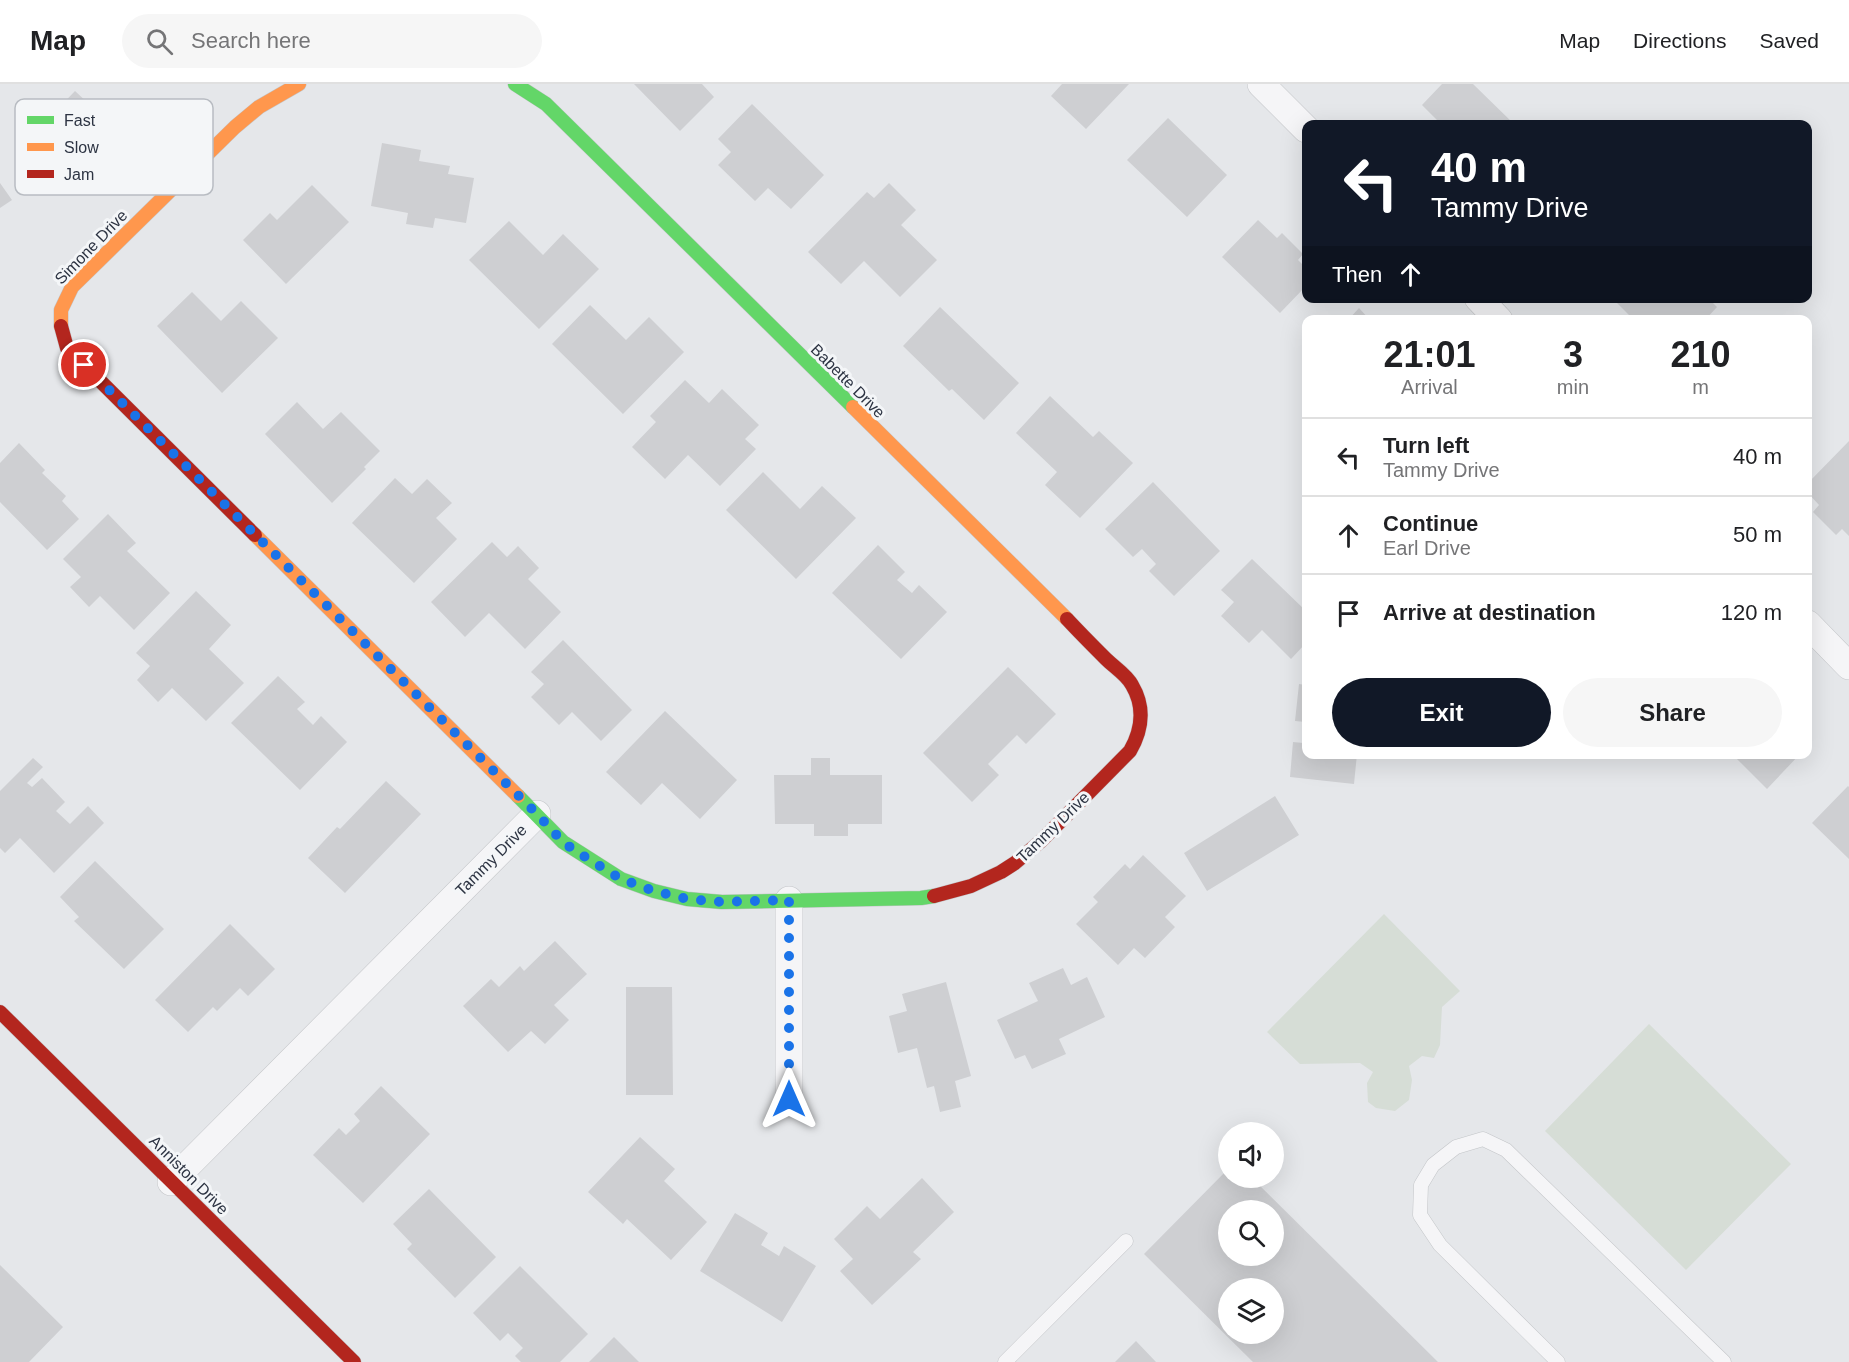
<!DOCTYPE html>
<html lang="en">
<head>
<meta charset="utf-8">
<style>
  body { margin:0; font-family:Helvetica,sans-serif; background:#f6f6f6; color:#202124; height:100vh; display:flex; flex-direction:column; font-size:22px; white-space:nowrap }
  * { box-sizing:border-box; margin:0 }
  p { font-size:20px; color:#757577 }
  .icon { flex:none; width:33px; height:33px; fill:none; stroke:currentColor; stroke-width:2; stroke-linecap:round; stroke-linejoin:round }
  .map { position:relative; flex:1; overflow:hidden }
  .drawer { position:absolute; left:1302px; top:231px; width:510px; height:444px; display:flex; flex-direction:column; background:#fff; border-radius:12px; box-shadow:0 6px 24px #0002 }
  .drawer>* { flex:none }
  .banner { position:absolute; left:1302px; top:36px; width:510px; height:183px; border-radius:12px; box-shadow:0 6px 24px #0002; background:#111827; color:#fff; overflow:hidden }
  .buttons { position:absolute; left:1218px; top:1038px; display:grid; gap:12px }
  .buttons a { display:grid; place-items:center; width:66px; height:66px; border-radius:50%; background:#fff; box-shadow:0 6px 24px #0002; font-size:30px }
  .pin { position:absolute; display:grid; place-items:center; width:51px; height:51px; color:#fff; margin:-26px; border:3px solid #fff; border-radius:50%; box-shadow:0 2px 6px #0007 }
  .me { position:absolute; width:66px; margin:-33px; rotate:0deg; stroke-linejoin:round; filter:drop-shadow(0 0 4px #0008) }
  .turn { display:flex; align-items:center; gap:21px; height:126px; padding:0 30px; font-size:27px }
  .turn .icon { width:78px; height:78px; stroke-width:2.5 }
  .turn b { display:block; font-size:42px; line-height:51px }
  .then { display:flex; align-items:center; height:57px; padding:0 30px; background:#0003; gap:12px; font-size:22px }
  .eta { display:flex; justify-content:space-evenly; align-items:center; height:102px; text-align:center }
  .eta b { font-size:36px; font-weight:700; line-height:42px }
  .primary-button { display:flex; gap:12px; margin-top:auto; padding:12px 30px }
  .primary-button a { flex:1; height:69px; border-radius:36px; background:#111827; color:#fff; font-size:24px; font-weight:700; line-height:69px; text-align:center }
  .primary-button a+a { background:#f6f6f6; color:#202124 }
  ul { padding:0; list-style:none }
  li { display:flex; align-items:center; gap:18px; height:78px; padding:0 30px; border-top:2px solid #e0e0e0 }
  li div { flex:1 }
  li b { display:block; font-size:22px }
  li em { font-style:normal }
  header { display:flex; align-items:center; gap:36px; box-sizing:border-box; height:84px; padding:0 30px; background:#fff; border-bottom:2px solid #e0e0e0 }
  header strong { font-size:28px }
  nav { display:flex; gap:33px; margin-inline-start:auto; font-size:21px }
  .search { width:420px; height:54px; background:#f6f6f6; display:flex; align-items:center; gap:15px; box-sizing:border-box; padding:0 21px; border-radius:33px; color:#757577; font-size:22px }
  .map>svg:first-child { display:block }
  .green { fill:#d6ddd6 }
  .building { fill:#cecfd2; fill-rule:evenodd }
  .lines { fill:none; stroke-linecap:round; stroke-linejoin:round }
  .lane-casing { stroke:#c3c5c8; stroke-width:15 }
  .street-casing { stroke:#c3c5c8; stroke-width:28 }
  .fast-casing { stroke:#c3c5c8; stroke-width:15 }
  .slow-casing { stroke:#c3c5c8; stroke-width:15 }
  .jam-casing { stroke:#c3c5c8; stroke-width:15 }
  .lane { stroke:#f5f5f7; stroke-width:14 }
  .street { stroke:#f5f5f7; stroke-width:27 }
  .fast { stroke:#63d668; stroke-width:14 }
  .slow { stroke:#ff974d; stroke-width:14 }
  .jam { stroke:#b3261e; stroke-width:14 }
  .route { stroke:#1a73e8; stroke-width:10; stroke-dasharray:0 18 }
  .labels { text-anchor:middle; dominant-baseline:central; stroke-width:6; stroke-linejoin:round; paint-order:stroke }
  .street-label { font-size:16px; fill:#2d3443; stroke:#f4f6f8 }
  .key { fill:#f4f6f8; stroke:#b8bcc2; stroke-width:1.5 }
  .key-label { font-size:16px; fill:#2d3443 }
</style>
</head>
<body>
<header>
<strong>Map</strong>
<div class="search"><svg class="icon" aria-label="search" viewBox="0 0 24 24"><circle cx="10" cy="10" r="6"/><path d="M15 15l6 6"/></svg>Search here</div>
<nav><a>Map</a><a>Directions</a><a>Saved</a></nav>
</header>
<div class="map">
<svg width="1849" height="1278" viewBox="0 0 1849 1278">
  <rect width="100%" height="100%" fill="#e5e7ea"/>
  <path class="green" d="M1384 830 1460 907 1442 923 1440 961 1434 974 1422 972 1409 982 1412 996 1409 1016 1395 1027 1376 1024 1368 1018 1367 999 1373 988 1360 979 1300 980 1267 948Z
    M1649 940 1791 1080 1686 1186 1545 1047Z"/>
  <path class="building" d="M634 0H702L714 13 680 47Z
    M1062 0H1129L1086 45 1051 12Z
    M1442 0H1473L1514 40H1432L1437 36 1422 21Z
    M75 7 119 48 104 63 108 68 76 101 70 95 57 108 16 68Z
    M752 20 824 91 791 125 768 104 755 117 718 81 731 68 718 55Z
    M1168 34 1227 91 1187 133 1127 76Z
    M382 59 421 66 419 77 450 82 448 90 474 94 466 139 435 134 433 144 406 140 408 129 371 122Z
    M0 99 12 116 0 124Z
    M889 99 916 126 901 141 937 176 900 213 864 177 841 200 808 168 867 108 874 114Z
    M312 101 349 138 286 200 243 156 270 129 277 136Z
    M1258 136 1277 154 1282 149 1303 170 1298 176 1306 184V202L1280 229 1222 173Z
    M509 137 543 171 563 150 599 185 539 245 469 176Z
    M192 208 221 237 241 217 278 254 222 309 157 242Z
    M1612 214H1708L1717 223 1705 236H1634Z
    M590 221 626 256 649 233 684 268 623 330 552 260Z
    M940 223 1019 299 984 336 952 305 949 307 903 262Z
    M1359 224 1370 236H1348Z
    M685 296 709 319 722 305 759 341 745 355 756 365 720 402 688 371 665 395 632 363 656 338 650 332Z
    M1050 312 1093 353 1099 347 1133 379 1080 434 1045 401 1057 388 1016 349Z
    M297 318 323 345 341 328 380 367 364 383 366 385 332 419 265 350Z
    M1849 357V452L1842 445 1836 451 1813 428 1819 421 1808 409V399Z
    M19 359 45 386 42 389 66 412 62 417 79 435 47 466 0 418V379Z
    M763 388 800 425 822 402 856 434 796 495 726 426Z
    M395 394 412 410 427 395 452 419 436 434 457 455 414 499 352 439Z
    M1153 398 1220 467 1174 512 1149 487 1156 480 1142 465 1133 473 1105 445Z
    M108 430 136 459 127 467 170 509 134 546 100 512 89 523 70 503 81 493 63 475Z
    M492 458 507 473 518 462 539 484 528 495 561 528 525 565 489 529 465 553 431 518Z
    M878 461 905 488 897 496 912 509 919 501 947 528 901 575 832 509Z
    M1252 475 1306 527V559L1291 575 1262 546 1249 559 1221 532 1234 518 1221 506Z
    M196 507 231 541 209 565 244 599 206 637 172 604 158 618 137 596 150 582 136 569Z
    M563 556 632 626 601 657 572 628 559 641 531 613 544 600 531 588Z
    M1008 583 1056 630 1026 660 1017 651 988 680 999 691 972 718 923 669Z
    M278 592 305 618 297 625 313 641 321 632 347 658 300 706 231 639Z
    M1299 600 1306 601V638L1295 637Z
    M665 627 737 696 700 735 662 699 641 721 606 688Z
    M1305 645 1306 646V670H1357L1354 700 1290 693 1293 658 1303 659Z
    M1732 670H1800L1767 705Z
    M33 674 43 683 27 699 32 703 42 694 65 718 56 727 70 740 88 722 104 739 54 789 20 754 5 769 0 764V707Z
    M811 674H830V691H882V740H848V752H814V740H775L774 691H811Z
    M386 697 421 730 345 809 308 774 337 743 340 745Z
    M1848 702 1849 703V775L1812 739Z
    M1275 712 1299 751 1207 807 1184 769Z
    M1143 771 1186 812 1165 833 1175 843 1145 874 1134 864 1118 881 1076 840 1098 818 1093 813 1125 780 1130 785Z
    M95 777 164 845 124 885 74 837 79 833 60 813Z
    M230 840 275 885 248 912 240 904 217 927 213 923 188 948 155 916Z
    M555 857 587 890 554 921 569 936 545 960 531 947 508 968 463 922 491 895 499 903 520 882 524 887Z
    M1063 884 1071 901 1087 893 1105 933 1059 955 1066 970 1032 985 1025 971 1015 975 997 936 1038 917 1029 899Z
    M946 898 971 992 955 997 961 1023 940 1028 934 1002 927 1004 917 964 898 969 889 932 907 927 902 910Z
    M626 903H672L673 1011H626Z
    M381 1002 430 1050 363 1119 313 1071 339 1044 346 1051 360 1037 354 1030Z
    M640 1053 675 1085 664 1097 707 1138 671 1176 627 1135 623 1140 588 1108Z
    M1228 1085V1094H1252L1438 1278H1253L1144 1170ZM1228 1126H1274V1172H1228ZM1228 1204H1274V1250H1228Z
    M922 1094 954 1128 913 1168 921 1175 872 1221 840 1187 853 1175 834 1155 867 1122 880 1135Z
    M429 1105 496 1173 455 1214 407 1165 412 1160 393 1140Z
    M735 1129 768 1149 761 1161 779 1172 784 1162 816 1182 782 1238 700 1187Z
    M0 1181 63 1243 29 1278H0Z
    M520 1182 588 1250 560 1278H521L515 1272 523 1264 508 1249 500 1257 473 1229Z
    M614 1253 639 1278H589Z
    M1136 1257 1156 1278H1115Z"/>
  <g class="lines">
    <defs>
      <path id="lane" d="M1005 1278 1126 1157
        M1558 1278 1440 1161 1420 1131 1421 1101 1433 1081 1456 1063 1483 1055 1506 1066 1724 1278"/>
      <path id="street" d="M1261 0 1306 45
        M1478 214 1499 236
        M1808 540 1849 582
        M789 1015V816
        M171 1098 537 730"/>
      <path id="fast" d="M515 0 546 20 853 323
        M518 712 563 758 621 795 654 807 687 815 722 818 921 814 934 812"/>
      <path id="slow" d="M61 242V226L72 203 235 43 259 23 299 0
        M853 323 1067 535
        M255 451 518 712"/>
      <path id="jam" d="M61 242 67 264 255 451
        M934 812 971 802 1001 788 1015 779 1041 757 1130 667C1142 646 1145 623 1132 601 1127 591 1114 583 1106 575 1093 562 1080 549 1067 535
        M0 928 354 1278"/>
    </defs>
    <use href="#lane" class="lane-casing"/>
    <use href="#street" class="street-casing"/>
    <use href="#fast" class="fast-casing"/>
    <use href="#slow" class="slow-casing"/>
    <use href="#jam" class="jam-casing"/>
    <use href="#lane" class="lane"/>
    <use href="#street" class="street"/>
    <use href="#fast" class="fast"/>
    <use href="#slow" class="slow"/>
    <use href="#jam" class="jam"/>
  </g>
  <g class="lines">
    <path class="route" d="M84 281 537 730 563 758 577 768 621 795 654 807 687 815 722 818 789 816V1015"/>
  </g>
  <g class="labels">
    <g class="street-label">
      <text transform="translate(91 163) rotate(-46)">Simone Drive</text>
      <text transform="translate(848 297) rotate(45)">Babette Drive</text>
      <text transform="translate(1053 743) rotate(-44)">Tammy Drive</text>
      <text transform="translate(491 776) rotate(-45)">Tammy Drive</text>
      <text transform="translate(189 1091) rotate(45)">Anniston Drive</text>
    </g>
  </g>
  <rect x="15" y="15" width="198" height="96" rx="9" class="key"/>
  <rect x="27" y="32" width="27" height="8" fill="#63d668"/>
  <rect x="27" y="59" width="27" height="8" fill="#ff974d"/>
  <rect x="27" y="86" width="27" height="8" fill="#b3261e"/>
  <g class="key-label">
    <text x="64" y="42">Fast</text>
    <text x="64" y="69">Slow</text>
    <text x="64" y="96">Jam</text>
  </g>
</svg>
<div class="buttons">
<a><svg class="icon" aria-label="sound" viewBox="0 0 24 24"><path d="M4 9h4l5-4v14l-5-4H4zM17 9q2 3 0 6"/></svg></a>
<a><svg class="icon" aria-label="search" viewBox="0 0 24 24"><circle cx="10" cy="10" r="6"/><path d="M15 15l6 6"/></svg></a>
<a><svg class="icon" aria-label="layers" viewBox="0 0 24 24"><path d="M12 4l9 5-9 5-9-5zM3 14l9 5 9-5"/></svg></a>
</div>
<div class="pin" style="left:84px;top:281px;background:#d93025"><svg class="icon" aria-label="arrive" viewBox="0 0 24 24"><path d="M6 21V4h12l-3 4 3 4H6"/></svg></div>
<svg class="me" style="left:789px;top:1015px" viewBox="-20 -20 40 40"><path d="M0-17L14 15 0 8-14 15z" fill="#1a73e8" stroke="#fff" stroke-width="4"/></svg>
<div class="banner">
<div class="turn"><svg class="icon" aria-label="left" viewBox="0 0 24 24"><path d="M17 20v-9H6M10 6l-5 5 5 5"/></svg><div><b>40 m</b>Tammy Drive</div></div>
<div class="then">Then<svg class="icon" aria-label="ahead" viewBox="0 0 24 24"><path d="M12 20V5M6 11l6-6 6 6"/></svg></div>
</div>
<section class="drawer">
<div class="eta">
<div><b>21:01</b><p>Arrival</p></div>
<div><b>3</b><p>min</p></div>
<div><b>210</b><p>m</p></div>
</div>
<ul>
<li><svg class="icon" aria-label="left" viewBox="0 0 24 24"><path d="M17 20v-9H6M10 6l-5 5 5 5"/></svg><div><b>Turn left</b><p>Tammy Drive</p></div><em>40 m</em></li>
<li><svg class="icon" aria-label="ahead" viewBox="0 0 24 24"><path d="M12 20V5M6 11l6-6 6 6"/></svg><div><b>Continue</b><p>Earl Drive</p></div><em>50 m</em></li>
<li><svg class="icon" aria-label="arrive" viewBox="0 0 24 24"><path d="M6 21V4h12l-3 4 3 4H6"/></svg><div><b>Arrive at destination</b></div><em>120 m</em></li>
</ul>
<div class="primary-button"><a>Exit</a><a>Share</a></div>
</section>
</div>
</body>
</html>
